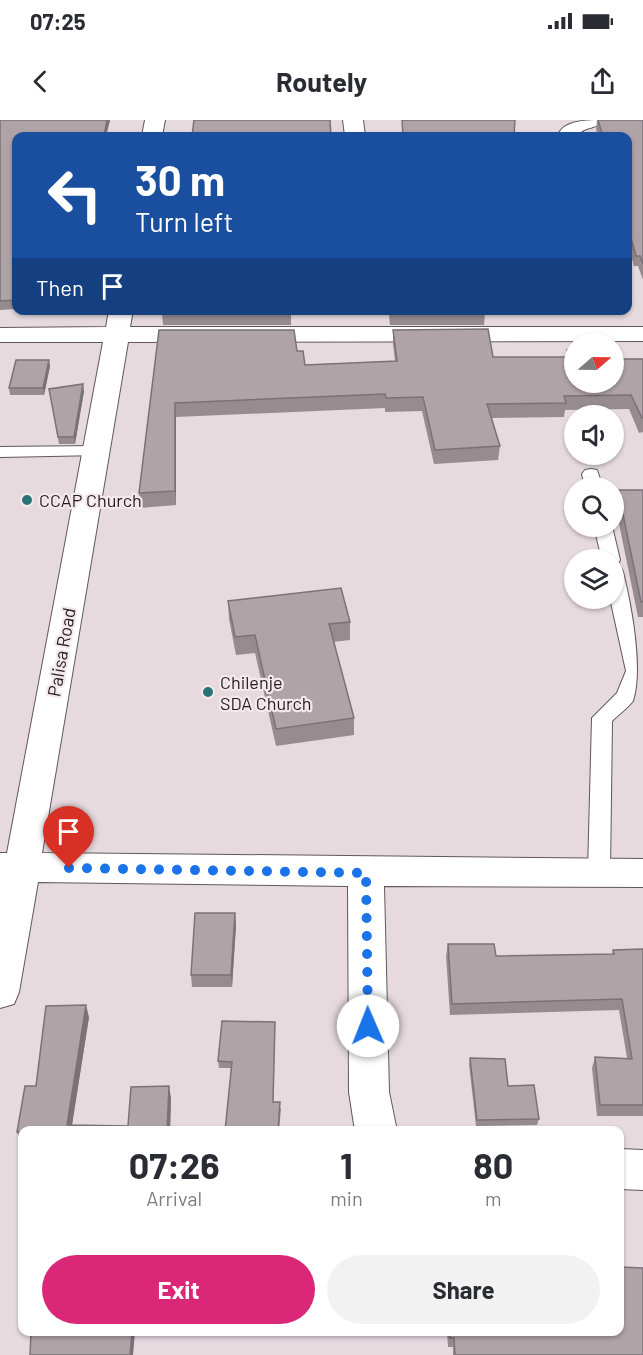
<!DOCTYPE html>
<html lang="en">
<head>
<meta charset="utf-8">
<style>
  body { margin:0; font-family:Barlow,sans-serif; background:#f2f2f3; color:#2b2b33; height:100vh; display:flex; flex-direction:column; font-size:22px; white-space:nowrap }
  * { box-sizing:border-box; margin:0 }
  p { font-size:20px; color:#7c7c81 }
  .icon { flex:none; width:33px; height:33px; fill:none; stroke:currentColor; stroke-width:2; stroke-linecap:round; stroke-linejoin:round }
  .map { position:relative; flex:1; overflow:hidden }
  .panel { position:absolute; left:18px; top:1006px; width:606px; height:210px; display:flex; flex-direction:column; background:#fff; border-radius:12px; box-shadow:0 2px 4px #0004 }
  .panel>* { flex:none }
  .top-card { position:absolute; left:12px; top:12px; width:620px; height:183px; border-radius:12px; box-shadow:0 2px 4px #0004; background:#1a4fa0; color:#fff; overflow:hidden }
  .needle { width:39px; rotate:70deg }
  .fabs { position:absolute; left:564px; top:213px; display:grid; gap:12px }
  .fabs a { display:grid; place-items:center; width:60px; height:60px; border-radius:50%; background:#fff; box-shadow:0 2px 4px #0004; font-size:30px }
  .pin { position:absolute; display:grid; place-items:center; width:51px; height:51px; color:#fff; margin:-62px -26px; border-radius:50% 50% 50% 0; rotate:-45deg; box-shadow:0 0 6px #0007 }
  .pin .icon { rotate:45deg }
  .me { position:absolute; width:66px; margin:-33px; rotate:359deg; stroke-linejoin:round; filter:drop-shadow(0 0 4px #0008) }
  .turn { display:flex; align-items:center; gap:21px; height:126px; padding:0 24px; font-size:27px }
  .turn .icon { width:78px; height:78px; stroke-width:2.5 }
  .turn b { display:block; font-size:42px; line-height:51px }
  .then { display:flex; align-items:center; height:57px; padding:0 24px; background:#0003; gap:12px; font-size:22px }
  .eta { display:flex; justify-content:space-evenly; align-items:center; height:102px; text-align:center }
  .eta b { font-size:36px; font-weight:700; line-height:42px }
  .action { display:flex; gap:12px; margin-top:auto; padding:12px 24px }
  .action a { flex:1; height:69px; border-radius:36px; background:#db2777; color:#fff; font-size:24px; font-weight:700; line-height:69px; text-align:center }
  .action a+a { background:#f2f2f3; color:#2b2b33 }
  .status { display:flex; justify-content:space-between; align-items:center; height:42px; padding:0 30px; background:#fff; direction:ltr }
  .status svg { height:16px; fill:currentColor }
  header { display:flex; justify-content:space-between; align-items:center; height:78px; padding:0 24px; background:#fff; font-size:27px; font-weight:700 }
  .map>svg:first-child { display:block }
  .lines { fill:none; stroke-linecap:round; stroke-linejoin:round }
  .lane-casing { stroke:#61575b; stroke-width:2 }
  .street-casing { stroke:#61575b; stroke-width:2 }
  .lane { fill:#fff; fill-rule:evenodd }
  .street { fill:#fff; fill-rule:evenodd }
  .wall { fill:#968c90 }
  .shaded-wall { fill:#7a7276 }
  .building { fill:#afa3a8; stroke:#7a7276; stroke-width:1.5 }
  .route { stroke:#1a73e8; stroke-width:10; stroke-dasharray:0 18 }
  .poi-dot { fill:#297377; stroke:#f4e8ec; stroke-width:2 }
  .labels { text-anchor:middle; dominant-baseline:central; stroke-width:4.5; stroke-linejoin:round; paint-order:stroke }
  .poi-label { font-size:18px; fill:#221d1f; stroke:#f4e8ec; text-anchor:start }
  .street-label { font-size:18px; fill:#221d1f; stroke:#f4e8ec }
</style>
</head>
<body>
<div class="status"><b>07:25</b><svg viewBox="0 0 49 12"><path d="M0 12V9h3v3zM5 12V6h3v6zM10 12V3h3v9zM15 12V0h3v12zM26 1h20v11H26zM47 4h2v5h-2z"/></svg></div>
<header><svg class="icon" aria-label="back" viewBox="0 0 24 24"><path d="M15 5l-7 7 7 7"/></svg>Routely<svg class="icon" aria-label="share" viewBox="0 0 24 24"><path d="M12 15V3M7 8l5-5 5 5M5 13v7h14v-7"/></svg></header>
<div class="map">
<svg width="643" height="1235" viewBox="0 0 643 1235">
  <rect width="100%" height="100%" fill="#e6dadf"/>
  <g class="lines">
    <defs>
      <path id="lane" d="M95 326 101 327 104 331 101 335 0 337V327Z
        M591 349 597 350 603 368H585L582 354 585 350Z
        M594 406H612L620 440 618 444 614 445V440H602Z
        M614 446 621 448 623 452C632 488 643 549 633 581 628 588 619 594 612 601L610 752 607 758 599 761 591 758 588 752 592 598 617 573 626 551 610 478H614Z"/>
      <path id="street" d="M145 0H165L162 16H142Z
        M343 0H363L365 16H345Z
        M605 0C598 10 584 5 578 16H558C562 0 588 0 605 0Z
        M109 190H133L130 207H643V221L128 222 42 733 643 739V767L384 766 389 972 397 1011H355L349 972 348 766 38 762 19 872 14 884 0 888V733H7L103 222H0V208L106 207Z
        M620 1029 643 1030V1070L620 1069Z"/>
    </defs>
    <use href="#lane" class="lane-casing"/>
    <use href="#street" class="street-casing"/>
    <use href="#lane" class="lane"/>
    <use href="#street" class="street"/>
  </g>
  <path class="wall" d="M0 0H110L106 16H16V189L0 190Z
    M597 0H643V160L638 146H634L627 120V16H598L596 9Z
    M372 190H567V193L485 194 484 205H390L389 195 371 194Z
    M162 194H291V205H163Z
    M159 210 297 231 305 245 395 241 393 224V210L493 237H566L567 230 615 239H643V312L639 313 629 289 565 290 564 297 492 298 500 326 498 340 434 344 422 291 385 292V288L176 297V385L140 388 139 373Z
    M50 246 44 275H10L9 268Z
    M49 269 84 271 75 324H59Z
    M618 370H643V497H638L615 384Z
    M228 481 350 502V520L333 522 354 598V615L276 626 255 533 236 535 229 499Z
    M235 793 236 805 232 867H192L191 855Z
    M448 824 496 836 612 834 613 830 643 829V996H597L592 948 595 937 627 938 619 890 450 895 446 836Z
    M89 897 72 1005 128 1006 171 978 170 1011H22V1023H20L17 1012 36 966Z
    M275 902 273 982 281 989 279 1011H225L231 948H219L218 941Z
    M470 938 508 966 539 999 537 1005 476 1006 469 944Z
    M447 1212H620L643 1235H453V1227H448Z"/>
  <path class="shaded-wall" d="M107 0H110L106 16H104Z
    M49 240 50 246 44 275 43 268Z
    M83 264 84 271 75 324 74 317Z
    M175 283 176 297V385L175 371Z
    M235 793 236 805 232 867 231 855Z
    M86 885 89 897 71 1011 67 1005Z
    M169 966 171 978 170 1011H167Z
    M132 1212H135L133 1235H130Z"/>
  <path class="building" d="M0 0H107L104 16H16V180L0 181Z
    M194 0H330L331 16H192Z
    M402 0H515L514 16H403Z
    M598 0H643V144L640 136H636L627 104V16H603Z
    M162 190H290L291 194H162Z
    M390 190H484L485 194H391Z
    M488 209 493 237H569L567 230H574V262H614V234L615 239H643V298H642L631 275 564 276 566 283 487 284 500 326 435 330 423 277 386 278 385 274 175 283V371L139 373 159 210H294L297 231H303L305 245 397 241 393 210Z
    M16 240H49L43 268H9Z
    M83 264 74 317H58L49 269Z
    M618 370H643V482H641Z
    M341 468 350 502 329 504 354 598 276 609 255 515 235 517 228 481Z
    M195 793H235L231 855H191Z
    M448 824H494L496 836 614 834 613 830 643 829V985H600L595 937 632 939 622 879 452 884Z
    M86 885 67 1005 128 1006 131 967 169 966 167 1011 17 1012 25 966H36L46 886Z
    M222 901 275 902 273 982H280L278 1011H225L232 942 218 941Z
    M470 938 505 939 508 966 534 965 539 999 477 1000Z
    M620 1147 643 1148V1235H455L454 1218H450V1212H620Z
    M31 1212H132L130 1235H30Z"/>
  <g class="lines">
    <path class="route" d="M69 748 366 753 368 906"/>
  </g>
  <g class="poi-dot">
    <circle cx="27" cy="380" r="6"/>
    <circle cx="208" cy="572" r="6"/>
  </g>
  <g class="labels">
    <g class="poi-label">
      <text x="39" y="380">CCAP Church</text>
      <text x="220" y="562">Chilenje<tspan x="220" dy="21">SDA Church</tspan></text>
    </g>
    <g class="street-label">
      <text transform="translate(61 532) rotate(-80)">Palisa Road</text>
    </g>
  </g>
</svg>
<div class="fabs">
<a><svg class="needle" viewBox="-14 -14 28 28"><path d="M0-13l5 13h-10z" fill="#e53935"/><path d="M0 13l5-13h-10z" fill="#7c7c81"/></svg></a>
<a><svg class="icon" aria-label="sound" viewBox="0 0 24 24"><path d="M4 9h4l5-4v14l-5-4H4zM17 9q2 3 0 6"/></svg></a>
<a><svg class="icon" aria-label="search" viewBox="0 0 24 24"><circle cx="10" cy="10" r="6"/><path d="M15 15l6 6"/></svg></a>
<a><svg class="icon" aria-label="layers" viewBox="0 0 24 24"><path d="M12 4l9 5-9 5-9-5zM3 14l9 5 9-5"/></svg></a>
</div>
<div class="pin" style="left:69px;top:748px;background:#d93025"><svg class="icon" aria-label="arrive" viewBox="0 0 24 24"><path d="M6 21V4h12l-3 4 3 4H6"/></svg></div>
<svg class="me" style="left:368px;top:906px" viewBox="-20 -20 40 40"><circle r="19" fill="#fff"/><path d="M0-13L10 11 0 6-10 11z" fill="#1a73e8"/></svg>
<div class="top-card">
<div class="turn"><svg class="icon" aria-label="left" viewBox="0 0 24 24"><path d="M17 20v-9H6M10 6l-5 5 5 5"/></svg><div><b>30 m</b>Turn left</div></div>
<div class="then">Then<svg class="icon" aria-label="arrive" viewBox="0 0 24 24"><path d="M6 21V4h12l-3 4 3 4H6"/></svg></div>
</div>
<section class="panel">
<div class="eta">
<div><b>07:26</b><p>Arrival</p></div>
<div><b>1</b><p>min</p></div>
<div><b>80</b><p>m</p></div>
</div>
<div class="action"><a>Exit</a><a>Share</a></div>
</section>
</div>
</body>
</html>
